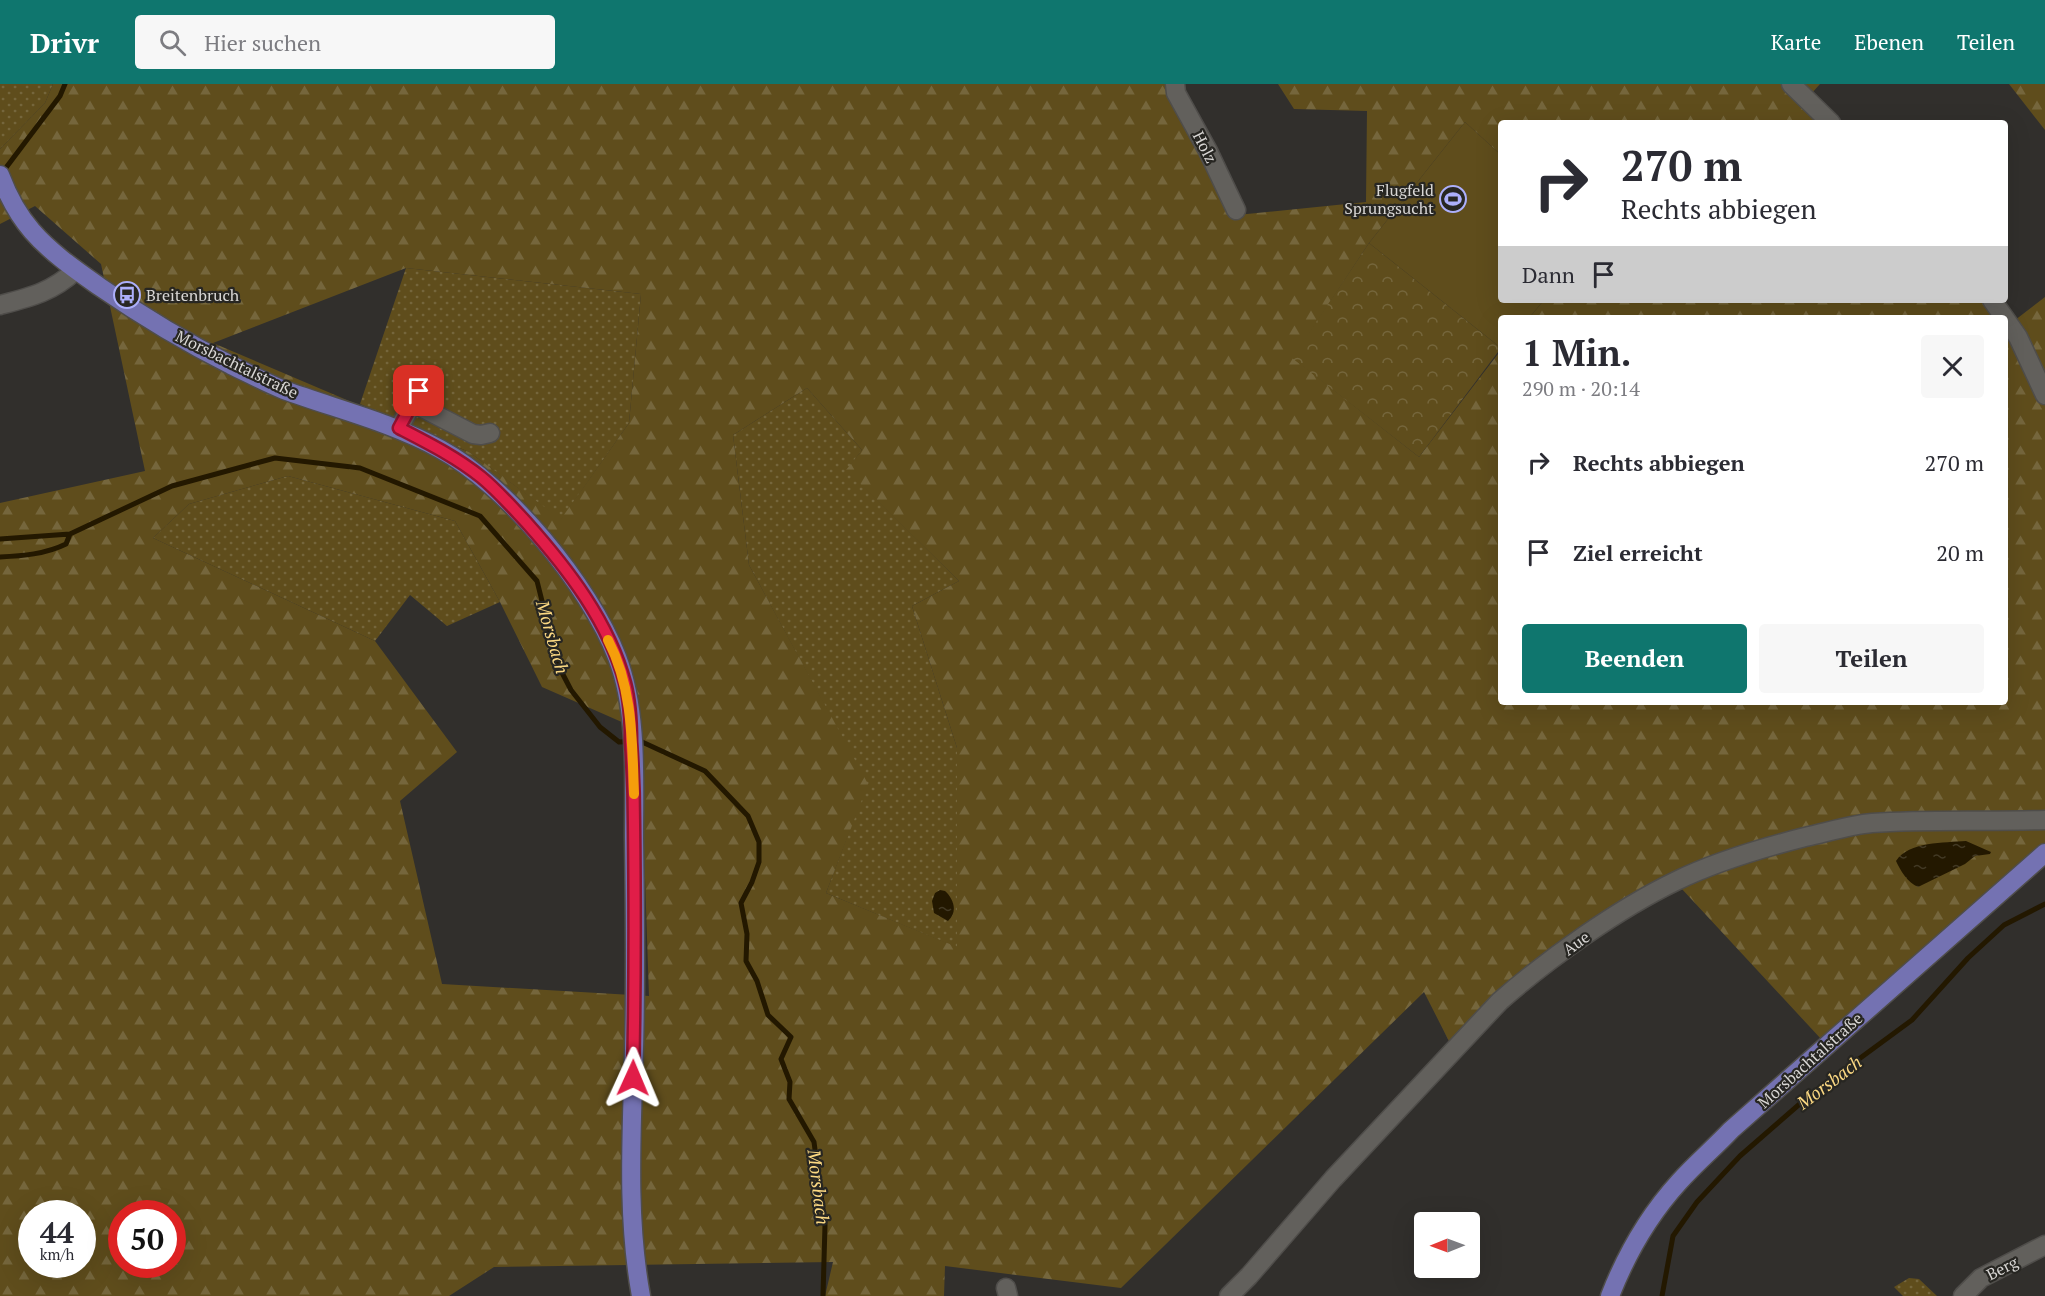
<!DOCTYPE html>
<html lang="de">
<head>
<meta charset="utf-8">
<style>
  body { margin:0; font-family:"PT Serif",serif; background:#f7f7f7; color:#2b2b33; height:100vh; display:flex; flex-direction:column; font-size:22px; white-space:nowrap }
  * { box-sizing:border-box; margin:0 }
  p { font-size:20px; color:#7c7c81 }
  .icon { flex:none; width:33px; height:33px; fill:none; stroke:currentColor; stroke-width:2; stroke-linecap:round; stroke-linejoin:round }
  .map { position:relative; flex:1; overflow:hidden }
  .drawer { position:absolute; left:1498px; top:231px; width:510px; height:390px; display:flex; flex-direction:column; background:#fff; border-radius:6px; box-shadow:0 6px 24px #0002 }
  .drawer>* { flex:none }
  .top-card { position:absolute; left:1498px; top:36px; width:510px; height:183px; border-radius:6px; box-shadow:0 6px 24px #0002; background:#fff; color:#2b2b33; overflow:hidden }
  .needle { width:39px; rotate:269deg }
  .controls { position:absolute; left:1414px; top:1128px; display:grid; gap:12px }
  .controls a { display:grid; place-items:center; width:66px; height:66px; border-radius:6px; background:#fff; box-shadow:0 6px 24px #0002; font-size:30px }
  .speed { position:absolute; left:18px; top:1116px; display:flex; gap:12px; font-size:30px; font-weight:700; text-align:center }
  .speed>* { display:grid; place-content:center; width:78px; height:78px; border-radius:50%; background:#fff; box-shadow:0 6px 24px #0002; line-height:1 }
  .speed small { font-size:15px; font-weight:400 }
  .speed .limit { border:9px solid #d22; background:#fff; color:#111 }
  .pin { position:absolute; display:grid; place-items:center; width:51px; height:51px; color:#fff; margin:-26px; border-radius:12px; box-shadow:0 3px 9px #0006 }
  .me { position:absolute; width:66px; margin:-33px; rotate:1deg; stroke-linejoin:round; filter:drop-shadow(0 0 4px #0008) }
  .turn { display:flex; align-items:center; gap:21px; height:126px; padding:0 24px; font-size:27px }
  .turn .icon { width:78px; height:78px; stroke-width:2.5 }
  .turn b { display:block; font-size:42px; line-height:51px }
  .then { display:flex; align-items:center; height:57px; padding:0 24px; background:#0003; gap:12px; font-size:22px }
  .round { display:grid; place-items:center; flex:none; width:63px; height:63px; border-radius:6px; background:#f7f7f7 }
  .headline { display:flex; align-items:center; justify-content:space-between; height:102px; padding:0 24px }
  h1 { font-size:36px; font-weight:800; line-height:45px }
  .action { display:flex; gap:12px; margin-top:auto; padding:12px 24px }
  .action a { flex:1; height:69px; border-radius:6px; background:#0f766e; color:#fff; font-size:24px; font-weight:800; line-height:69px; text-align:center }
  .action a+a { background:#f7f7f7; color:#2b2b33 }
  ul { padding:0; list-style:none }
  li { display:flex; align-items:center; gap:18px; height:90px; padding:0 24px }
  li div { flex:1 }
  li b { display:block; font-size:22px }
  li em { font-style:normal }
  header { display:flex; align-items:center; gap:36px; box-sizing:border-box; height:84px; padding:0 30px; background:#0f766e; color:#fff }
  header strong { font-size:28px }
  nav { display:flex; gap:33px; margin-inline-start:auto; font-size:21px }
  .search { width:420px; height:54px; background:#f7f7f7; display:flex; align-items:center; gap:15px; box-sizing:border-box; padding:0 21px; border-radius:6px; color:#7c7c81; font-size:22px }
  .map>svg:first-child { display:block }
  .grass { fill:url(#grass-dots) }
  .forest { fill:url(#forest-firs); fill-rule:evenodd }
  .park { fill:url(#park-crowns) }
  .pitch { fill:#5f4d1c }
  .water { fill:url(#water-ripples) }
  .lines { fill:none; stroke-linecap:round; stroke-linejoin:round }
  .stream { stroke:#231800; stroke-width:5 }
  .minor-casing { stroke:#4f4d4a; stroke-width:21 }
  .major-casing { stroke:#4f4d4a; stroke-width:21 }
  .minor { stroke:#62605c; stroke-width:18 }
  .major { stroke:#7472b2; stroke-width:18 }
  .route-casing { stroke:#92132f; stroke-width:15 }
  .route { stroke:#e11d48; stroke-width:10 }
  .slow { stroke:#f59e0b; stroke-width:10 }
  .labels { text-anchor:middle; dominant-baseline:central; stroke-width:4.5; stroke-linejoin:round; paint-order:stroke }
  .street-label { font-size:16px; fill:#d9d7d5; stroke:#272622 }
  .poi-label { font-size:16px; fill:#d9d7d5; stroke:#272622; text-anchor:end }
  .water-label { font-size:18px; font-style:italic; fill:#fbd882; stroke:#272622 }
</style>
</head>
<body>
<header>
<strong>Drivr</strong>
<div class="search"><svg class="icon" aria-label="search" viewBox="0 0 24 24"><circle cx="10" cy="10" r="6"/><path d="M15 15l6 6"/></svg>Hier suchen</div>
<nav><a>Karte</a><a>Ebenen</a><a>Teilen</a></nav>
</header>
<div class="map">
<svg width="2045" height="1212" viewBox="0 0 2045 1212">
  <defs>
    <pattern id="grass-dots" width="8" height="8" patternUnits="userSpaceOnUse" patternTransform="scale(1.5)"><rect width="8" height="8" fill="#5f4d1c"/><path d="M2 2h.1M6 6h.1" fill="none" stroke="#75663c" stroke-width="1.8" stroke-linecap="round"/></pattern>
    <pattern id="forest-firs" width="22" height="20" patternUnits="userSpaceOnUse" patternTransform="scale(1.5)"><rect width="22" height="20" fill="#5f4d1c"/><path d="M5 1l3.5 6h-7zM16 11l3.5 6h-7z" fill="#75663c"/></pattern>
    <pattern id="park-crowns" width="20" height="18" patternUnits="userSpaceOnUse" patternTransform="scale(1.5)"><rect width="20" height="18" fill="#5f4d1c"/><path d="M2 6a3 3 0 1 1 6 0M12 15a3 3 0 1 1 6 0" fill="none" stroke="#75663c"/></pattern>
    <pattern id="water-ripples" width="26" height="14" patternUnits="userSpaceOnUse" patternTransform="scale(1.5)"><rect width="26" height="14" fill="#231800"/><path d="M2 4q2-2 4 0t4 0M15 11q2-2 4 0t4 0" fill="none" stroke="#423924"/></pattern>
  </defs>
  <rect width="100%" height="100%" fill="#312f2c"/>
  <path class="grass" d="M0 0H53L45 19 0 65Z
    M406 184 641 210 629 339 561 436 469 368 360 320Z
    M807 304 862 366 847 386 959 497 912 522 957 664 958 864 826 809 867 700 749 481 733 351Z
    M288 392 455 437 500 518 447 542 410 511 375 557 153 454 189 420Z
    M1909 1194 1919 1195 1937 1212H1903L1894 1203Z"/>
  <path class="forest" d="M53 0H1175L1237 131 1366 118 1367 27 1294 25 1278 0H1820L1802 20 1821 39H1502L1501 71 1465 38 1369 159 1293 274 1419 373 1501 266 1502 618H2006V243L2045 213V761L1822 956 1681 804 1591 844 1453 965 1424 908 1121 1204 945 1182 944 1212H825L833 1178 494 1183 449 1212H0V419L145 387 101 180 35 122 0 140V65L45 19ZM406 184 641 210 629 339 561 435 469 368 213 259ZM807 304 862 366 846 386 959 497 912 522 957 664V863L826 809 868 700 749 481 733 351ZM288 392 455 437 500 518 542 603 640 646 649 912 442 900 400 717 457 668 375 557 153 454 189 420ZM32 1130H82V1180H32ZM122 1130H172V1180H122Z
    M2009 0H2045V46Z
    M1544 216H1985L1998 234H1529Z"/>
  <path class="park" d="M1369 159 1501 264 1419 373 1292 274Z"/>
  <path class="pitch" d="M1465 38 1501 71 1502 216H1544L1529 234H1502L1501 264 1369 159Z"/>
  <path class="water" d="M1966 757 1991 768 1990 770 1975 772 1965 780 1918 803C1908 799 1900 786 1896 777 1909 757 1944 759 1966 757Z
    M940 806 945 807C954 815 958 828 948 837L934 829 932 817 935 809Z"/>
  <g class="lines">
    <path class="stream" d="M2 89 60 12 65 0
      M0 455 70 450 172 402 275 374 360 384 480 432 537 497 558 581 571 606 600 643 619 658 640 657 705 687 748 732 759 758V778L752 798 741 819 747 850 746 877 757 897 768 931 791 953 781 975 790 998 789 1015 814 1058 825 1141 823 1212
      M0 473C22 472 46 470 66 460L70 450
      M1662 1212 1673 1152 1697 1118 1740 1072 1810 1011 1912 936 1968 874 2004 841 2045 820"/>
    <defs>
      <path id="minor" d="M1175 0 1176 9 1208 67 1236 126
        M1791 0 1831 39
        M1992 216 2018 253 2045 311
        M0 221C31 213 52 208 76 186
        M413 319 473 350 481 351 490 349
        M399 344 419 307
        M1006 1204 1008 1212
        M1229 1212 1249 1192 1333 1095 1500 917C1549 874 1618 825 1676 797 1717 777 1762 764 1805 753 1828 748 1850 741 1872 739 1930 735 1988 738 2045 736
        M1963 1212 1981 1194 2045 1161"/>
      <path id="major" d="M0 91C8 112 17 130 32 147 51 169 76 186 100 203 142 232 185 258 231 281 248 289 266 299 284 306 336 325 391 338 440 365 507 401 590 502 617 573 638 627 634 696 634 754 635 824 636 894 634 965 632 1047 626 1130 641 1212
        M1610 1212C1626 1171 1649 1131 1679 1098 1695 1080 1714 1064 1731 1046L2045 769"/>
    </defs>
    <use href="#minor" class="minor-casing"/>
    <use href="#major" class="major-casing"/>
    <use href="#minor" class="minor"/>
    <use href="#major" class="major"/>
  </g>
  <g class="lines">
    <defs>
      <path id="route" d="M419 307 399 344C428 359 456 373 481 393 497 406 512 423 526 438 568 485 609 538 625 599 630 618 631 638 631 658 633 685 634 712 634 740 635 824 635 909 633 994"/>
    </defs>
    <use href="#route" class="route-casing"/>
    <use href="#route" class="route"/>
    <path class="slow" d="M608 556C633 604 632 657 634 710"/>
  </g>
  <defs>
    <symbol id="stadium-ring" viewBox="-11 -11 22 22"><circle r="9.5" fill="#272622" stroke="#acaffb" stroke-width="1.5"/><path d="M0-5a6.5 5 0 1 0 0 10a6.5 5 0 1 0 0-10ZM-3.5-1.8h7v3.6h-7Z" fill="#acaffb"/></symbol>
    <symbol id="bus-ring" viewBox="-11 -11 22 22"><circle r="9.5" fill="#272622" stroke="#acaffb" stroke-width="1.5"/><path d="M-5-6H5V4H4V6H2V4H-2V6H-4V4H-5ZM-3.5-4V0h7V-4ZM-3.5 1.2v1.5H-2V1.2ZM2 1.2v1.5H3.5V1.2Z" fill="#acaffb"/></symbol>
  </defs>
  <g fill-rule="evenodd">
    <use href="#stadium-ring" x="1438" y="100" width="30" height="30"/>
    <use href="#bus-ring" x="112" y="196" width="30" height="30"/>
  </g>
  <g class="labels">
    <g class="street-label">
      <text transform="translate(1205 63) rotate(63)">Holz</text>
      <text transform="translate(237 280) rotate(26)">Morsbachtalstraße</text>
      <text transform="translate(1576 859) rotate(-36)">Aue</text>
      <text transform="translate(1810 976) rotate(-42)">Morsbachtalstraße</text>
      <text transform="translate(2002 1184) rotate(-27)">Berg</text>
    </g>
    <g class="poi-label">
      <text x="1434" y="106">Flugfeld<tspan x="1434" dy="18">Sprungsucht</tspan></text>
      <text x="146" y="211" text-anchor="start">Breitenbruch</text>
    </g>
    <g class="water-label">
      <text transform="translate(553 553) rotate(74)">Morsbach</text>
      <text transform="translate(1829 998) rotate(-37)">Morsbach</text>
      <text transform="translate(819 1103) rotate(83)">Morsbach</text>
    </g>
  </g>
</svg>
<div class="controls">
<a><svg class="needle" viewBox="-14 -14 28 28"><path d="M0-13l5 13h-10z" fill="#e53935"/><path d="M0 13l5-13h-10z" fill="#7c7c81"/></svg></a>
</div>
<div class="speed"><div>44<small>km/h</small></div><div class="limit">50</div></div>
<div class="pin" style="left:419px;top:307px;background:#d93025"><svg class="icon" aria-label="arrive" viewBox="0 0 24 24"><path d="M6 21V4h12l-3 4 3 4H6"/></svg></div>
<svg class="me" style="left:633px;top:994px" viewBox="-20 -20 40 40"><path d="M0-17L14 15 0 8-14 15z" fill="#e11d48" stroke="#fff" stroke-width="4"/></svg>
<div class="top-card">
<div class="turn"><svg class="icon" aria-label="right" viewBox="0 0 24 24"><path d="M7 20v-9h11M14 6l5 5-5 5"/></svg><div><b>270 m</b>Rechts abbiegen</div></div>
<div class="then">Dann<svg class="icon" aria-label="arrive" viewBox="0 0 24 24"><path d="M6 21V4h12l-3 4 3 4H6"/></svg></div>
</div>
<section class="drawer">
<div class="headline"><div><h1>1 Min.</h1><p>290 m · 20:14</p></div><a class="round"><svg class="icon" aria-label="close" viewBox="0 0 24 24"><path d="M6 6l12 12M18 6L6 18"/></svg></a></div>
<ul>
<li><svg class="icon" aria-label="right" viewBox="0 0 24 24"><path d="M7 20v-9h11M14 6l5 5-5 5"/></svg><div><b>Rechts abbiegen</b></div><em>270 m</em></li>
<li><svg class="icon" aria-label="arrive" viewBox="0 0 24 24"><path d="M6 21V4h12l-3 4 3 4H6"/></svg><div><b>Ziel erreicht</b></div><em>20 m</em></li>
</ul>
<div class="action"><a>Beenden</a><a>Teilen</a></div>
</section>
</div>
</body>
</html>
